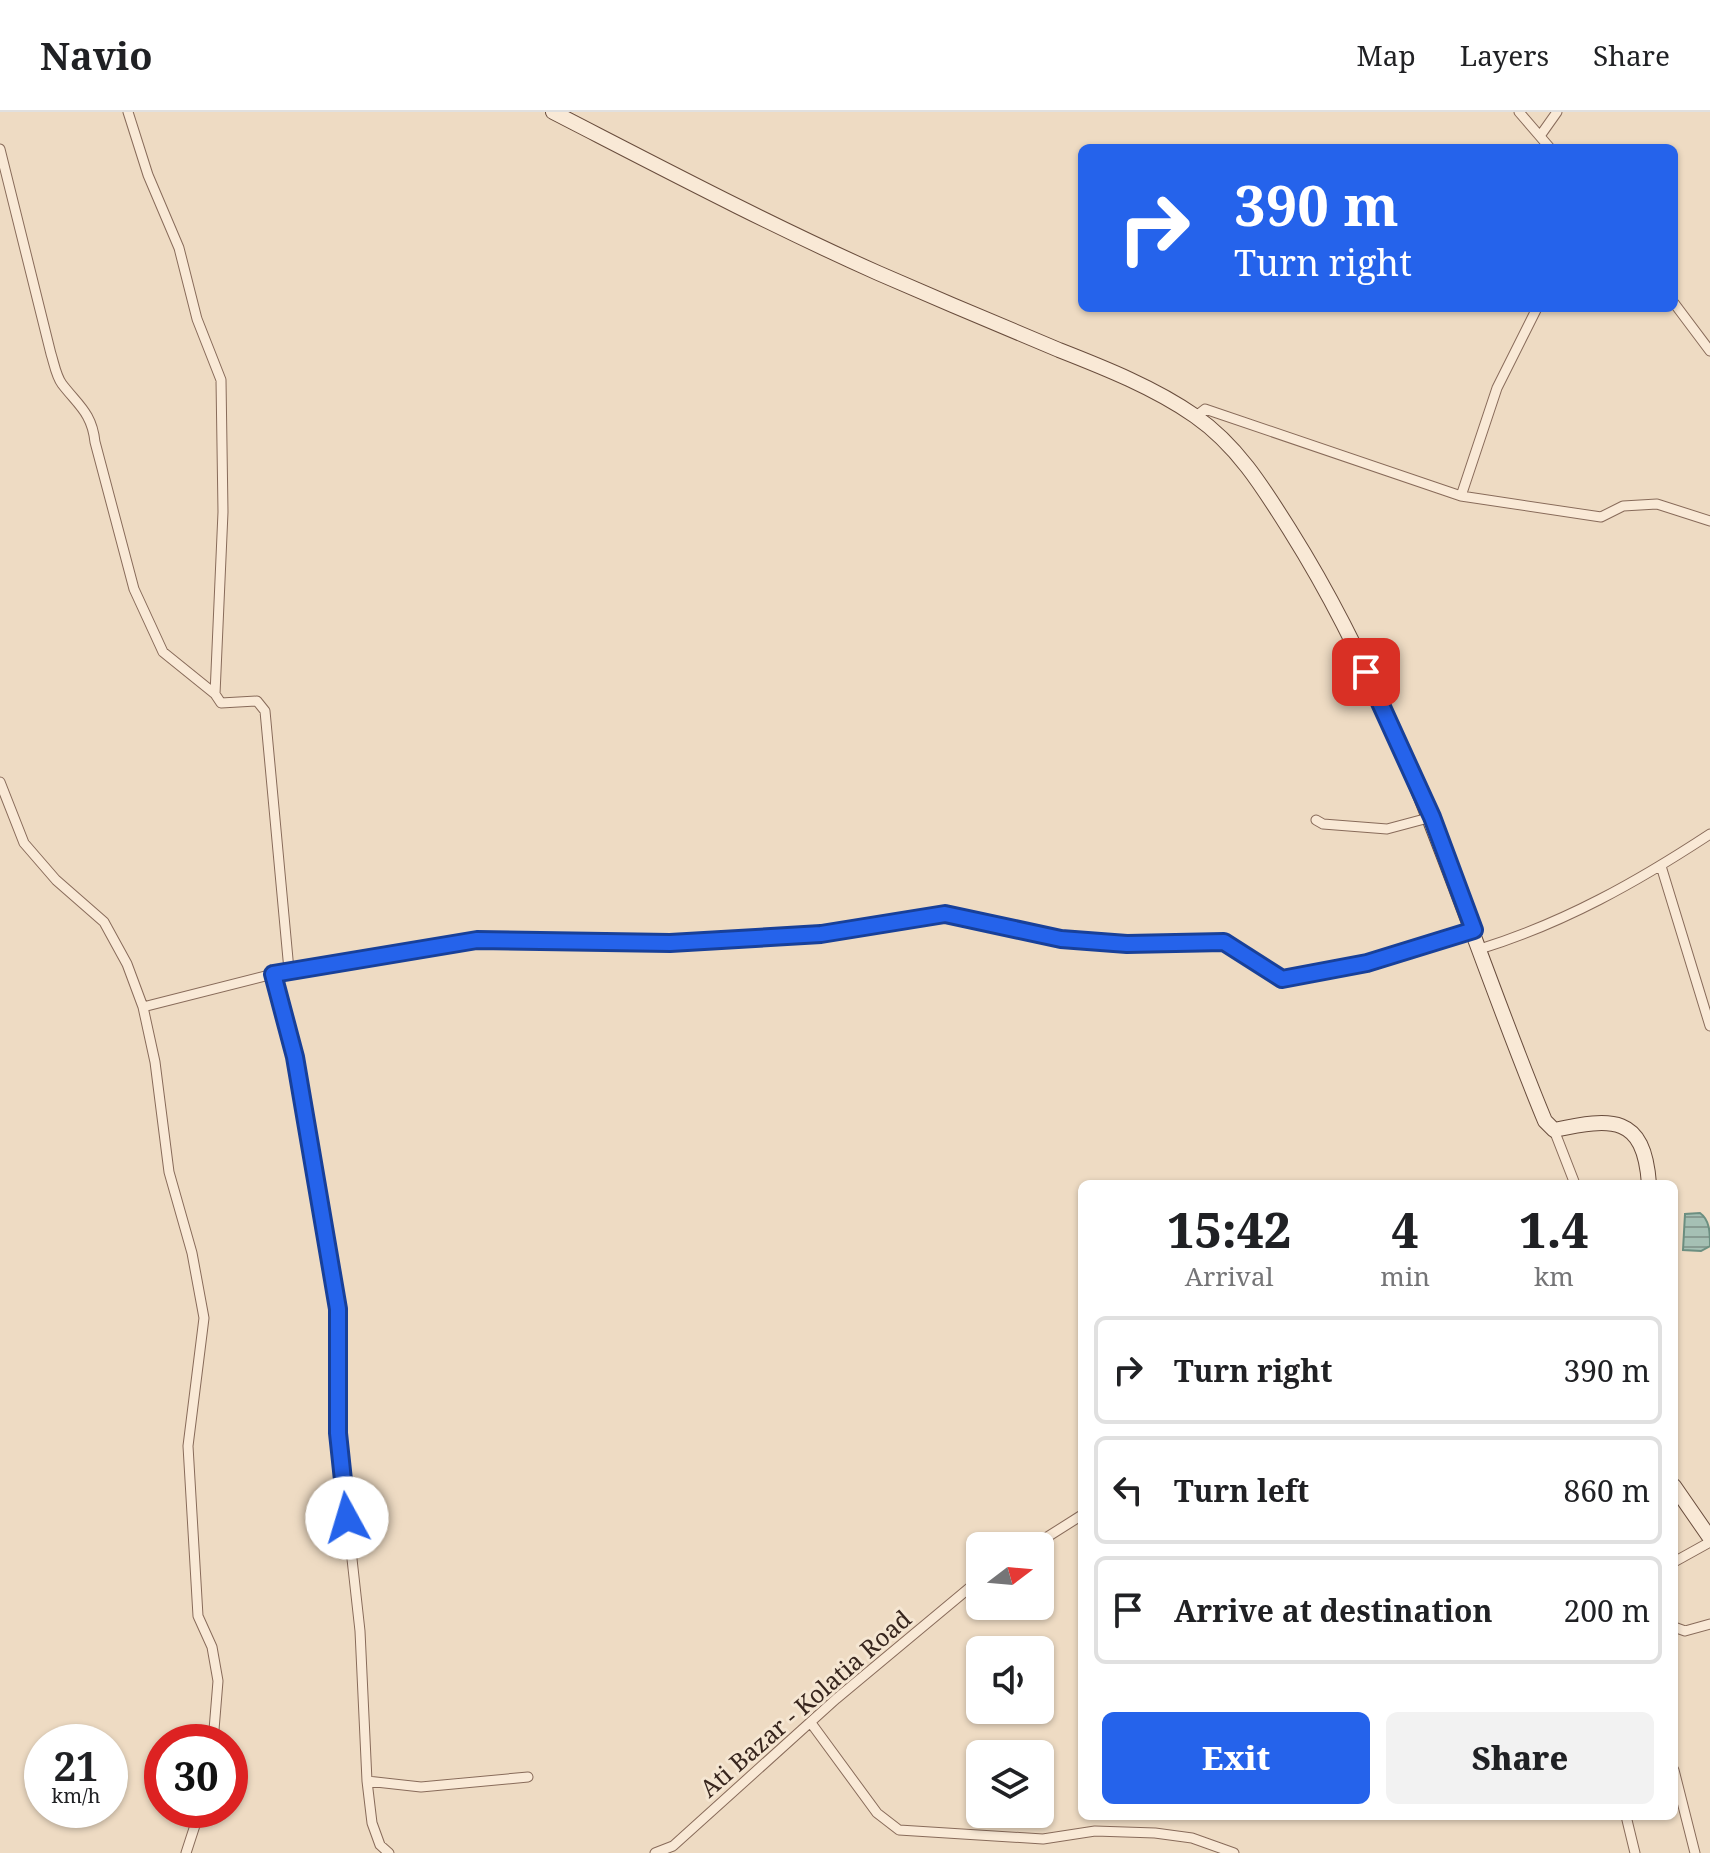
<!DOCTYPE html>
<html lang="en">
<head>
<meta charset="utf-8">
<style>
  body { margin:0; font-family:"Noto Serif",serif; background:#f2f2f2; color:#202124; height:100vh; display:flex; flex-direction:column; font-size:30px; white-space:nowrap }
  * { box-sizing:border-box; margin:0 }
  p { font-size:26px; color:#757577 }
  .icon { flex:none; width:44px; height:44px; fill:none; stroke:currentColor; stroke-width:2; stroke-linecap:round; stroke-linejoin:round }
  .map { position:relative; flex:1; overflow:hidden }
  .panel { position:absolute; left:1078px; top:1068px; width:600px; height:640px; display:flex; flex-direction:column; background:#fff; border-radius:12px; box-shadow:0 2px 6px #0004 }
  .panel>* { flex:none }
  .top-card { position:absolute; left:1078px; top:32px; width:600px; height:168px; border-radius:12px; box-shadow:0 2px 6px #0004; background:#2563eb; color:#fff; overflow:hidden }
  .needle { width:52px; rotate:74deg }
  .buttons { position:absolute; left:966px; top:1420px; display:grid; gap:16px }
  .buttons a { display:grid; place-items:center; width:88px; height:88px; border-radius:12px; background:#fff; box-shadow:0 2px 6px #0004; font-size:40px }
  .speed { position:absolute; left:24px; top:1612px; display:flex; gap:16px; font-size:40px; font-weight:700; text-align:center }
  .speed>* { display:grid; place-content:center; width:104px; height:104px; border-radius:50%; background:#fff; box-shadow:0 2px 6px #0004; line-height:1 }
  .speed small { font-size:20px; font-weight:400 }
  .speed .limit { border:12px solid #d22; background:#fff; color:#111 }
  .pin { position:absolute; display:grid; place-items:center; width:68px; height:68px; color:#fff; margin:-34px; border-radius:16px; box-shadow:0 4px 12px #0006 }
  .me { position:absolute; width:88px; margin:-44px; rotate:354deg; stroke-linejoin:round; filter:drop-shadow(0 0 6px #0008) }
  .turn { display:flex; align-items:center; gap:28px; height:168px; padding:0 24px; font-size:36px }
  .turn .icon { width:104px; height:104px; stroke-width:2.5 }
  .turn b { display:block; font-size:56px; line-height:68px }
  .eta { display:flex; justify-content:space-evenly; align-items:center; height:136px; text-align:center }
  .eta b { font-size:48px; font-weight:800; line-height:56px }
  .action { display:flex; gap:16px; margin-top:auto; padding:16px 24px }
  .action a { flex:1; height:92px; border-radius:12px; background:#2563eb; color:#fff; font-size:32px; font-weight:800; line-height:92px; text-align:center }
  .action a+a { background:#f2f2f2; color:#202124 }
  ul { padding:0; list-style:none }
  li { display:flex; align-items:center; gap:24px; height:108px; margin:0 16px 12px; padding:0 8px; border:4px solid #e0e0e0; border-radius:12px }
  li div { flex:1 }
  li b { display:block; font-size:30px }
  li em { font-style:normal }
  header { display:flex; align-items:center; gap:48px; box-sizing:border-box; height:112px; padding:0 40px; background:#fff; border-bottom:2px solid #e0e0e0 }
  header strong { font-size:38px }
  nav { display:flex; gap:44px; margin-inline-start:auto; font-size:28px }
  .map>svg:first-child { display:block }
  .water { fill:url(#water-rules); stroke:#6c8f81; stroke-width:2 }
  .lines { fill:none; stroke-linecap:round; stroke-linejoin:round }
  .minor-casing { stroke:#886b5a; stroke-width:11 }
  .secondary-casing { stroke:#694d3d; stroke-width:16 }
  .minor { stroke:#f9e9d6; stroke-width:9 }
  .secondary { stroke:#f9e9d6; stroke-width:14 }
  .route-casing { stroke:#184099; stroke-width:20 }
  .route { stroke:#2563eb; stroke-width:14 }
  .labels { text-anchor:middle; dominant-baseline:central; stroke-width:6; stroke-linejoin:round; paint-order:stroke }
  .street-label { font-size:24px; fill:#38261e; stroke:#f5e6d2 }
</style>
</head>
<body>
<header>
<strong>Navio</strong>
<nav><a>Map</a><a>Layers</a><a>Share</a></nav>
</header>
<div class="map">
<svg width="1710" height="1741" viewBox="0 0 1710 1741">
  <defs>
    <pattern id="water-rules" width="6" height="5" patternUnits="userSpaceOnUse" patternTransform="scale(2)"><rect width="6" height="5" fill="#a5c0b4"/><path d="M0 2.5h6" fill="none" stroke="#879c92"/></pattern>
  </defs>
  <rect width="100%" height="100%" fill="#eedbc3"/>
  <path class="water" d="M1700 1101C1710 1108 1710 1121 1710 1134L1701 1139 1683 1138 1685 1102Z"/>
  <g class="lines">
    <defs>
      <path id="minor" d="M128 0 148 63 179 136 197 207 221 268 223 400 215 582 221 591 257 589 265 599 289 858
        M1519 0 1550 36
        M1540 24 1557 0
        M0 37 51 242C54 251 56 264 62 272 78 293 92 301 95 330L134 477 163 540 215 582
        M1674 191 1710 239
        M1537 196 1497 276 1461 384 1601 405 1623 394 1657 392 1710 409
        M1196 304 1205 297 1461 384
        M0 670 24 731 56 768 104 810 127 852 143 895 155 950 169 1060 192 1141 204 1206 188 1334 198 1504 212 1535 218 1569 213 1630
        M1316 708 1323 712 1387 717 1432 705
        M1661 754 1710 914
        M1480 837C1564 811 1637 770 1710 722
        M273 862 295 945 338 1197V1321L360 1519 367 1669 372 1711 380 1733 389 1741
        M143 895 289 858 477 828 670 831 821 822 945 802 1061 827 1127 832 1224 830 1282 867 1367 851 1474 818
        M1554 1018 1575 1072
        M1033 1434 1082 1403
        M1674 1450 1710 1430
        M1674 1515 1685 1519 1710 1512
        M811 1611 877 1701 899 1718 1043 1727 1095 1719 1155 1721 1192 1726 1234 1741
        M1674 1658 1695 1741
        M367 1669 421 1675 528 1665
        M1626 1704 1635 1741
        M186 1741 200 1698
        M655 1741 673 1734 836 1587 980 1467"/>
      <path id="secondary" d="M553 0C660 55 768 112 878 161 938 187 999 213 1059 238 1105 256 1155 276 1195 304 1238 334 1264 377 1291 420 1406 603 1463 811 1545 1009L1554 1018C1612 1006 1644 1002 1649 1072
        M1674 1374 1710 1426"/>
    </defs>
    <use href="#minor" class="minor-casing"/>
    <use href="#secondary" class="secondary-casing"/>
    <use href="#minor" class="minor"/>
    <use href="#secondary" class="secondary"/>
  </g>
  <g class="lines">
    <defs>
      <path id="route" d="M347 1406 338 1321V1197L295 945 273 862 477 828 670 831 821 822 945 802 1061 827 1127 832 1224 830 1282 867 1367 851 1474 818 1432 705 1366 560"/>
    </defs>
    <use href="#route" class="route-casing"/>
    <use href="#route" class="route"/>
  </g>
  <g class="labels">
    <g class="street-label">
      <text transform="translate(805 1591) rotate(-41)">Ati Bazar - Kolatia Road</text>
    </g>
  </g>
</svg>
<div class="buttons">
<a><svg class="needle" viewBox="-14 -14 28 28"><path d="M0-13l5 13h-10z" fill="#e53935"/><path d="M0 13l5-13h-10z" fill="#757577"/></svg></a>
<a><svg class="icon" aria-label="sound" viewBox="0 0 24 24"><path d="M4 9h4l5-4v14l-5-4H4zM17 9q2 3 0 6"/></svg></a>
<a><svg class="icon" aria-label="layers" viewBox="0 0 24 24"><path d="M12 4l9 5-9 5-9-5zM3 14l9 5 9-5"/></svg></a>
</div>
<div class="speed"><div>21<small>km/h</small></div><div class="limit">30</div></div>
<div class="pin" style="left:1366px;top:560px;background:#d93025"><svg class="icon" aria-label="arrive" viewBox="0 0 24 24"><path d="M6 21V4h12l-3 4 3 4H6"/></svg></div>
<svg class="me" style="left:347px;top:1406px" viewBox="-20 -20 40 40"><circle r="19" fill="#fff"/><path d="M0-13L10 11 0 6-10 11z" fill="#2563eb"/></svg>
<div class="top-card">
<div class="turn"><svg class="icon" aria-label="right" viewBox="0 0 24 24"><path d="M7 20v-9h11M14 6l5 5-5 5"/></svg><div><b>390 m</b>Turn right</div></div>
</div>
<section class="panel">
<div class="eta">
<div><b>15:42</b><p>Arrival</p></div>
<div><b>4</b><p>min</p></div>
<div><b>1.4</b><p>km</p></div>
</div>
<ul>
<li><svg class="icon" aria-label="right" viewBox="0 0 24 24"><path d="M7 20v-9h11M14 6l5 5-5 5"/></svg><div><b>Turn right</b></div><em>390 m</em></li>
<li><svg class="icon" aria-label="left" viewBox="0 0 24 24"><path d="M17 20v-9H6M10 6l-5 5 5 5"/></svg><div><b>Turn left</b></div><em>860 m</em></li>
<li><svg class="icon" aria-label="arrive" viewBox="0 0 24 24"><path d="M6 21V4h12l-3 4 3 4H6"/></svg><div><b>Arrive at destination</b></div><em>200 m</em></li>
</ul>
<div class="action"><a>Exit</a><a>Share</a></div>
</section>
</div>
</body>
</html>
